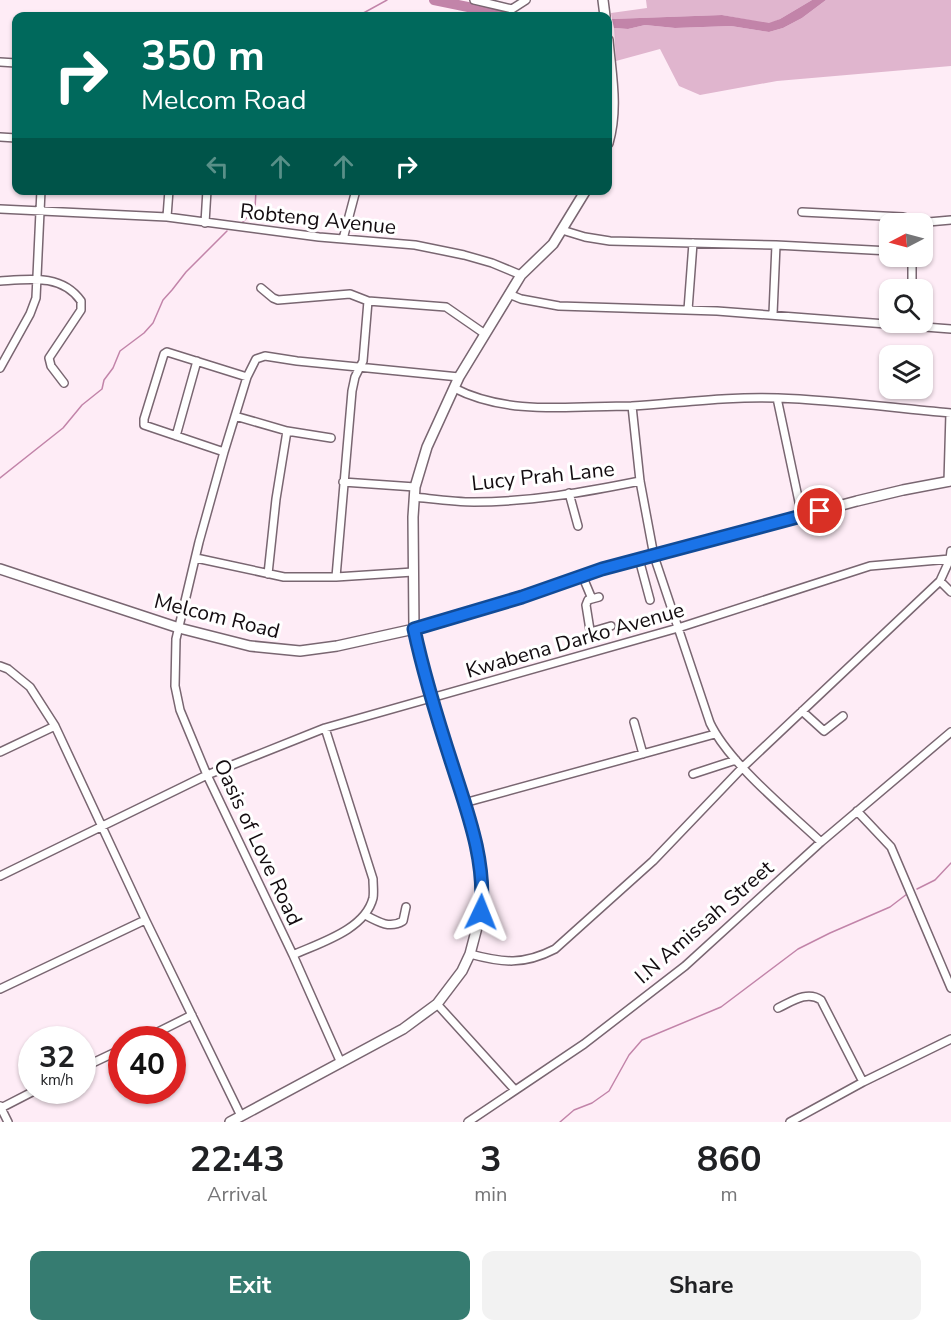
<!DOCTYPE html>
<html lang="en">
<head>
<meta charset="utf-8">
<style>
  body { margin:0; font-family:"Nunito Sans",sans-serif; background:#f2f2f2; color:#202124; height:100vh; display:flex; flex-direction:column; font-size:22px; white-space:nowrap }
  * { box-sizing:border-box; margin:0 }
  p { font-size:20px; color:#757577 }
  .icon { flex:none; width:33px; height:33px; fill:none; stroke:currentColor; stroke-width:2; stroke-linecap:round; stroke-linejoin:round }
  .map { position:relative; height:1122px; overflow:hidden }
  .drawer { display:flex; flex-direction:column; background:#fff; flex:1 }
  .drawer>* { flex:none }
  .hud { position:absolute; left:12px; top:12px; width:600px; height:183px; border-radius:12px; box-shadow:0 2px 4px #0004; background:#00695c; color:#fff; overflow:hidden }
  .needle { width:39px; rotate:264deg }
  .tools { position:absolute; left:879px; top:213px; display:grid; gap:12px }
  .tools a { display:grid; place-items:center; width:54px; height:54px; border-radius:12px; background:#fff; box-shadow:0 2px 4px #0004; font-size:30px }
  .speed { position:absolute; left:18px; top:1026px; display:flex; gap:12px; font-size:30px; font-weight:700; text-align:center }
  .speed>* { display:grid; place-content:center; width:78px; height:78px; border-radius:50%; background:#fff; box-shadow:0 2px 4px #0004; line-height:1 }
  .speed small { font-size:15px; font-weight:400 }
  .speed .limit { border:9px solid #d22; background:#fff; color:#111 }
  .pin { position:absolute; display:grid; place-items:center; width:51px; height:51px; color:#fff; margin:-26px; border:3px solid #fff; border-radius:50%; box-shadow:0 2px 6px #0007 }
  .me { position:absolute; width:66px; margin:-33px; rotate:2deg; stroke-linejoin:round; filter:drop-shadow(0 0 4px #0008) }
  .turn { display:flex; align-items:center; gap:21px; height:126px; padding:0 30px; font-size:27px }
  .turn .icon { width:78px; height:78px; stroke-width:2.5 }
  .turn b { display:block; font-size:42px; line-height:51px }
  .lanes { display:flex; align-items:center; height:57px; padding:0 30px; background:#0003; justify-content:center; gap:30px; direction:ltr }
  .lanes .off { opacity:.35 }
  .eta { display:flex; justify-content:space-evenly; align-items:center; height:102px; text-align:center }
  .eta b { font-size:36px; font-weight:700; line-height:42px }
  .primary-button { display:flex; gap:12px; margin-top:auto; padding:12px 30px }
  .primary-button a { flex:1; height:69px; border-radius:12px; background:#367c71; color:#fff; font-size:24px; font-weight:700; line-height:69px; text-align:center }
  .primary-button a+a { background:#f2f2f2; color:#202124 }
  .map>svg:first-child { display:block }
  .green { fill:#e0b5ce }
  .water { fill:#c284a9 }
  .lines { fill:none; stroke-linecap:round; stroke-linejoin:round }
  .stream { stroke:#c284a9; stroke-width:1.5 }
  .river { stroke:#c284a9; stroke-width:10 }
  .street-casing { stroke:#796671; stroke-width:10 }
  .secondary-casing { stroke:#796671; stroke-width:12 }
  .street { stroke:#fff; stroke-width:7 }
  .secondary { stroke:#fff; stroke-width:9 }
  .route-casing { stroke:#114b97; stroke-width:15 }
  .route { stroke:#1a73e8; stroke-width:10 }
  .labels { text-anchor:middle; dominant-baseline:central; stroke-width:6; stroke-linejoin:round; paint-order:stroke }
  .street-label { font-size:21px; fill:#130c10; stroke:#fff }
</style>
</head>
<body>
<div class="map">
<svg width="951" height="1122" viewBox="0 0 951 1122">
  <rect width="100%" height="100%" fill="#feecf6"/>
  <path class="green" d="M646 0H812L780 19 769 24 722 15 612 19 611 13 647 8Z
    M826 0H951V66L777 81 700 95 679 86 660 49 616 61 614 28 628 29 645 25 675 28 731 26 769 32 783 28 802 18Z"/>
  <path class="water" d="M812 0H826L802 18 783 28 769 32 731 26 675 28 645 25 628 29 614 28 612 19 722 15 769 23 780 19Z"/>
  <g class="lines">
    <path class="stream" d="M358 16 387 0
      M242 223 255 209 256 190
      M0 478 63 428 82 405 102 389 104 380 113 368 120 351 144 333 153 323 163 300 172 290 186 272 227 231
      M917 889 935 880 951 863
      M560 1122 574 1110 592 1103 609 1091 629 1055 642 1040 721 1007 798 949 830 933 890 907 907 894"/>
    <path class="river" d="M434 0 512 16"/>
    <defs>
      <path id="street" d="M474 0 512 9 526 0
        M0 62 16 63
        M0 137 16 138
        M0 209 167 217 319 237 415 245 464 255 492 263 521 275
        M802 212 903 217 911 219 917 223 951 220
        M167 217 169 190
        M205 223 207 190
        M562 230 585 237 610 241 776 245
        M343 239 356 190
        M0 281C30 279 62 274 81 301V310L49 358 51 366 64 383
        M261 288 273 298 278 300 350 294 368 301
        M912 290V256
        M509 294 521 299 559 306 717 311 951 329
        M688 310 693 243
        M773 314 776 245 890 251
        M0 368 30 314 36 298 41 190
        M454 388C508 416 572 406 632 406L640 481 654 556 710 723C729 763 787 810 821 842
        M777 398 802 516
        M632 406C680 403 729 396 778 398 836 400 893 408 951 413
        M235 416 287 431 276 499 268 574
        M287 431 331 438
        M176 436 197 361
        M224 452 144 425V419L164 354 167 352 247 377
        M343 482 415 487
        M948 482 950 413
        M569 493 578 526
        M414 497C434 499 454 502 474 502 529 502 586 492 640 481
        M196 558 284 577H336L413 572
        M639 559 650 600
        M582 575 592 599
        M336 577 352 391 355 377 363 361 368 301 446 307 485 334
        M940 581 951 592
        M599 597 588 600 586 605 590 630 594 631 611 626
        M0 666 8 669 30 687 55 726 146 921 241 1116
        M802 711 824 731 843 716
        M634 722 643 754
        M0 752 55 726
        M693 774 736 760
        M464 803 715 734
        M857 811 891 847 951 988
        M0 876 207 775 325 728 678 628 870 566 950 559 951 551
        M365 915C378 922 390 929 403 921L406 907
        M470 954C503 963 524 965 555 949L653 861 743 767 940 581 950 559
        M293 955C319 943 365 930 373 898 374 893 373 885 373 879L325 728
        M0 989 145 920
        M437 1004 515 1090
        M778 1008C791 1002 807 990 821 1000L863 1082
        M142 1040 192 1015
        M114 1053 122 1068
        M341 1063 293 955 207 775 180 710 175 686 176 639 199 542 224 452 247 377 256 359 265 356 297 361 459 377
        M82 1068 122 1049
        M0 1106 8 1122
        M1 1108 36 1090
        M468 1122 584 1044 685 966 821 842 951 732
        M790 1122 863 1082 951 1039"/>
      <path id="secondary" d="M603 0 605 16
        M608 40C611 75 618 108 608 143
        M0 569 179 628 250 646 300 651 337 646 414 629 522 596 620 564 857 501 903 490 951 481
        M230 1122 403 1029 437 1004 462 971 470 954 481 912 483 885 472 827 431 698 414 629 413 517 415 487 427 447 459 377 521 275 553 244 586 190"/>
    </defs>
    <use href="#street" class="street-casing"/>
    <use href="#secondary" class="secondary-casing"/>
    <use href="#street" class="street"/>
    <use href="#secondary" class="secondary"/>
  </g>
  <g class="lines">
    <defs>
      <path id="route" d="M481 912C486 861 468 814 453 767 438 721 424 676 414 629L522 597 602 569 820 511"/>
    </defs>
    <use href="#route" class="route-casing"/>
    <use href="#route" class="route"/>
  </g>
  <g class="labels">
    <g class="street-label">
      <text transform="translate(318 219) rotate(6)">Robteng Avenue</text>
      <text transform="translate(543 476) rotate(-6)">Lucy Prah Lane</text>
      <text transform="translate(217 616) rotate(14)">Melcom Road</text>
      <text transform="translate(575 640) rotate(-16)">Kwabena Darko Avenue</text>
      <text transform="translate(258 842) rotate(65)">Oasis of Love Road</text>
      <text transform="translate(704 922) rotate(-41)">I.N Amissah Street</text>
    </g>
  </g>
</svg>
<div class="tools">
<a><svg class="needle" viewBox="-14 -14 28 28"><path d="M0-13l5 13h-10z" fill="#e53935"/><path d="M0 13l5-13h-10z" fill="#757577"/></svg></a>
<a><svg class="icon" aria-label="search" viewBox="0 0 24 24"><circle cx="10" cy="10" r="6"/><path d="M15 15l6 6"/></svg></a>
<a><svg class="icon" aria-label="layers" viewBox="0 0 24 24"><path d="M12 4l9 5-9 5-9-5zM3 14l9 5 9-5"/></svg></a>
</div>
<div class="speed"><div>32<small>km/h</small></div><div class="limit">40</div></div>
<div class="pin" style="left:820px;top:511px;background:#d93025"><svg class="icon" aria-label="arrive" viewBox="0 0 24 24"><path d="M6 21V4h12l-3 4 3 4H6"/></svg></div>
<svg class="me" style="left:481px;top:912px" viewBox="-20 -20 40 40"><path d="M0-17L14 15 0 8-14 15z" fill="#1a73e8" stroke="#fff" stroke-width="4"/></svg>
<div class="hud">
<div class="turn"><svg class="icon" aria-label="right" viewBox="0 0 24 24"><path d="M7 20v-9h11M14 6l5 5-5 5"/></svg><div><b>350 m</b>Melcom Road</div></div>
<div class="lanes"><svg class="icon off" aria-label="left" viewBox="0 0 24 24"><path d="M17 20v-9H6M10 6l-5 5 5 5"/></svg><svg class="icon off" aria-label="ahead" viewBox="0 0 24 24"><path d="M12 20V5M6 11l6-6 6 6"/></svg><svg class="icon off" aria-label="ahead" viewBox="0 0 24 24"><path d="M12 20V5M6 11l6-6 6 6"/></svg><svg class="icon" aria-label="right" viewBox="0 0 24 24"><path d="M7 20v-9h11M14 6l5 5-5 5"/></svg></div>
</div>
</div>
<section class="drawer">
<div class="eta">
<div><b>22:43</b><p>Arrival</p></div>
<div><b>3</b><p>min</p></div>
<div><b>860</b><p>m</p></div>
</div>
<div class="primary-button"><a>Exit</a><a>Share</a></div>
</section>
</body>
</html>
